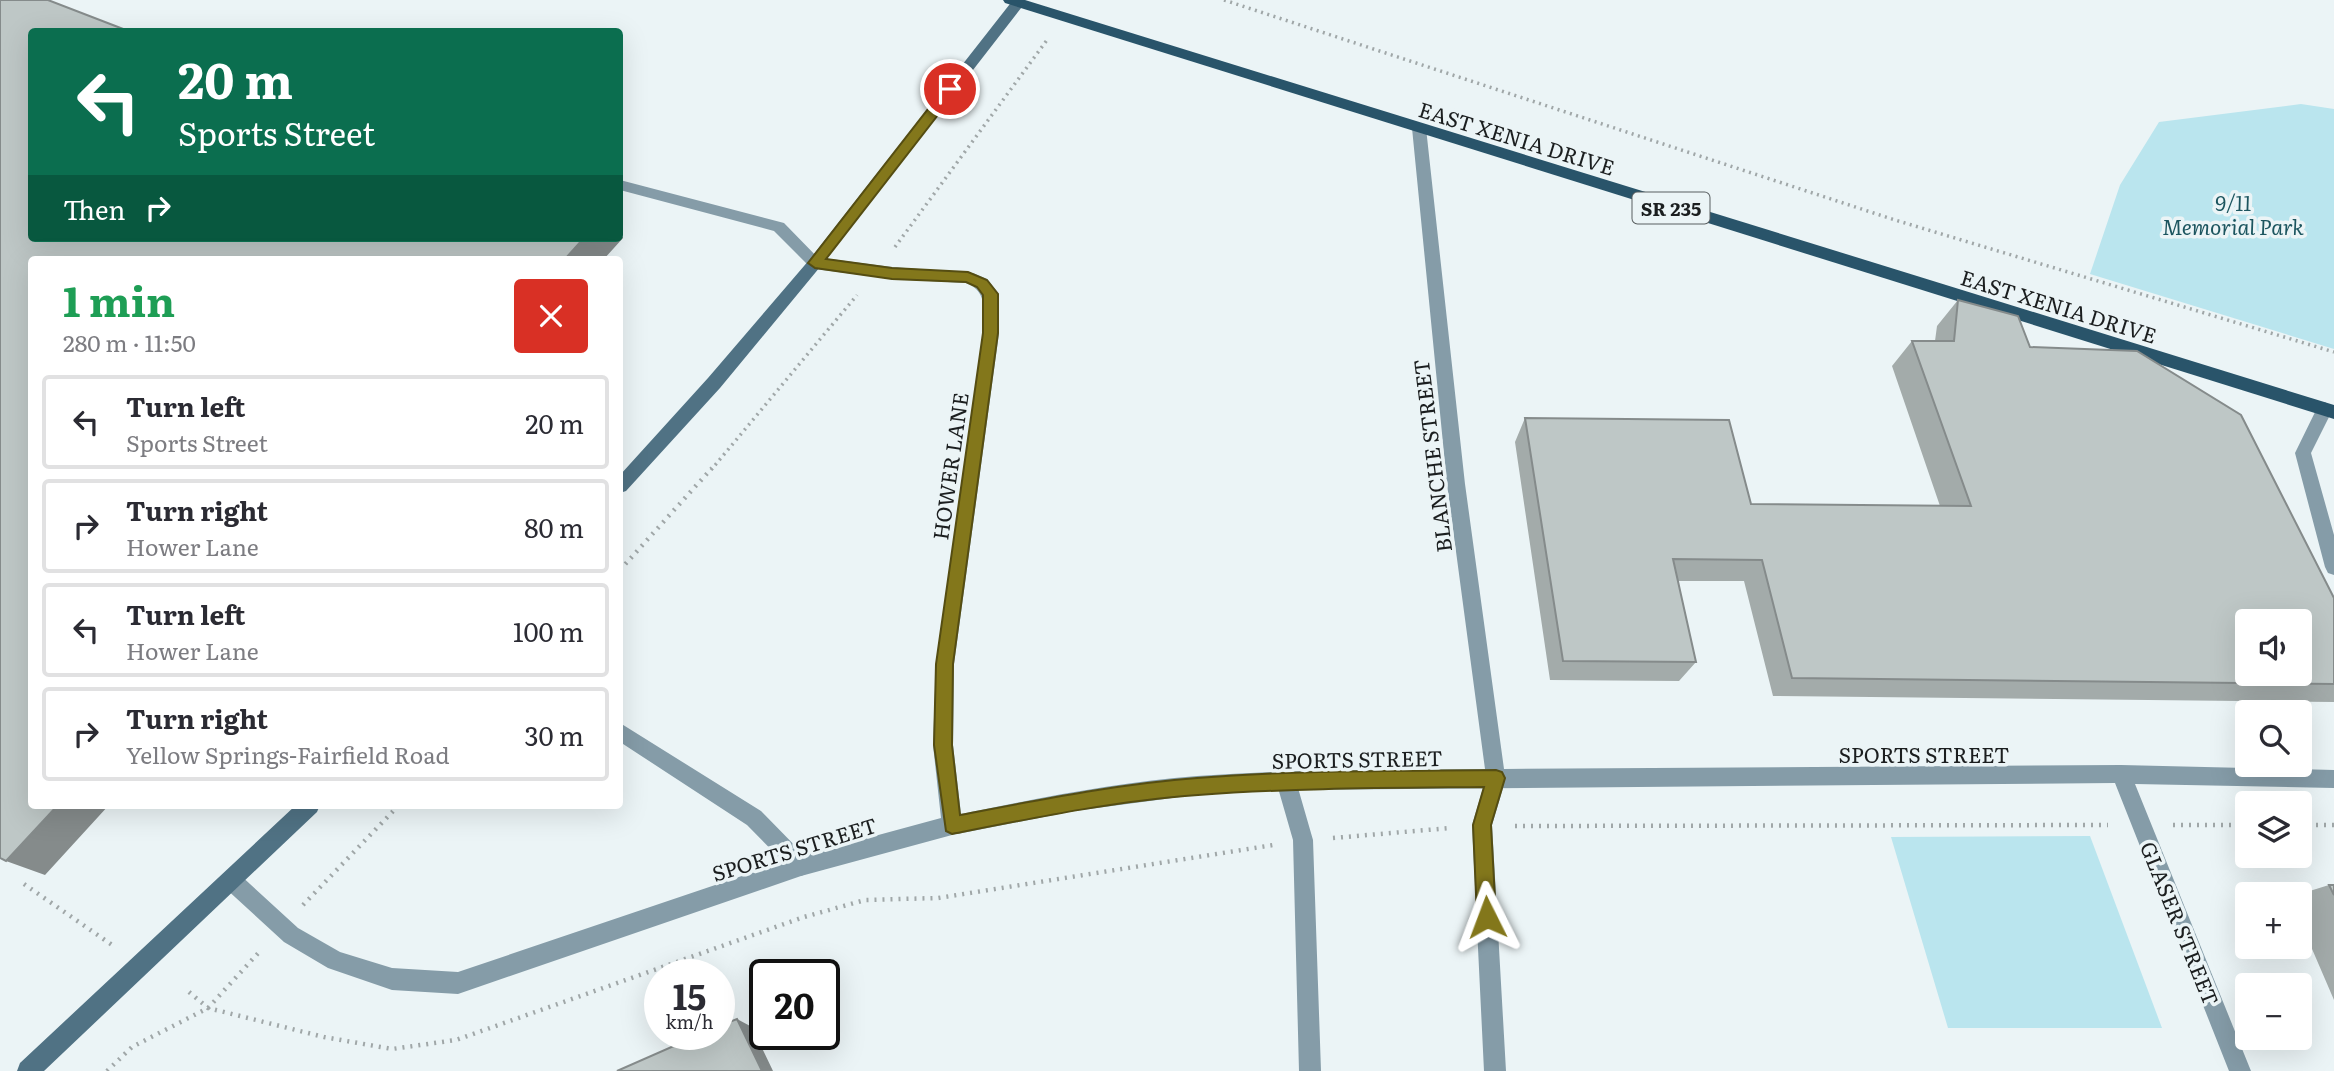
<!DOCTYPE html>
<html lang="en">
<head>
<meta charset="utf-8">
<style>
  body { margin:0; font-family:Literata,serif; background:#f2f2f3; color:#2b2b33; height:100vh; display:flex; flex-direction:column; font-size:26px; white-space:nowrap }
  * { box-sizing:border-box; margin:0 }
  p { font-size:23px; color:#7c7c81 }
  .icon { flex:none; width:38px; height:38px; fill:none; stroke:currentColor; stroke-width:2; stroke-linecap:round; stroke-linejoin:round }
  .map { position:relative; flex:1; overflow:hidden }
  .panel { position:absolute; left:28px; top:256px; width:595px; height:553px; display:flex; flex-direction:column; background:#fff; border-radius:7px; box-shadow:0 7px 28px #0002 }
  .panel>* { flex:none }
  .hud { position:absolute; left:28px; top:28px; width:595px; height:214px; border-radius:7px; box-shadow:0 7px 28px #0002; background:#0b6e4f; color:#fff; overflow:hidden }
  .controls { position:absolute; left:2235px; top:609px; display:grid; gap:14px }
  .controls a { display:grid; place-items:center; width:77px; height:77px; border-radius:7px; background:#fff; box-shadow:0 7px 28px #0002; font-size:35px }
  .speed { position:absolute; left:644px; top:959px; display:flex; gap:14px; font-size:35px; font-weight:700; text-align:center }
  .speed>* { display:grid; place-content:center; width:91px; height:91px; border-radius:50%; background:#fff; box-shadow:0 7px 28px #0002; line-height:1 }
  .speed small { font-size:18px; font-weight:400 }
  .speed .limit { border:4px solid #111; border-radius:10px; background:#fff; color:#111 }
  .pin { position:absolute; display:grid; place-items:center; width:60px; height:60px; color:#fff; margin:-30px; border:4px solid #fff; border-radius:50%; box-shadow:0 2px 7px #0007 }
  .me { position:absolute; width:77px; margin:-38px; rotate:357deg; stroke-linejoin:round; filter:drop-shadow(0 0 5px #0008) }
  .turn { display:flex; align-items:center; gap:24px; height:147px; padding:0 35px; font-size:32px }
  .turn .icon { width:91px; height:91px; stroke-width:2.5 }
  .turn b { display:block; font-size:49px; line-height:60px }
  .then { display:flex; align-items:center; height:66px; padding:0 35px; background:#0003; gap:14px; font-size:26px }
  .round { display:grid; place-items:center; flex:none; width:74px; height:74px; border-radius:7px; background:#f2f2f3 }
  .overview { display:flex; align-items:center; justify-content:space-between; height:119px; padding:0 35px }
  h1 { font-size:42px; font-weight:700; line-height:52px; color:#1e9e55 }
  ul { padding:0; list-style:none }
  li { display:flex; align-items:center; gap:21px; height:94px; margin:0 14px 10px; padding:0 21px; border:4px solid #e1e1e2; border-radius:7px }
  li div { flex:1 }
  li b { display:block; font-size:26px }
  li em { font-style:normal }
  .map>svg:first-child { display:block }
  .green { fill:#bae5ee }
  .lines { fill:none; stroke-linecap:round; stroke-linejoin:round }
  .path-far1 { stroke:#a0a7a8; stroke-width:3.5; stroke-dasharray:2 4.5; stroke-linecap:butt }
  .path { stroke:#a0a7a8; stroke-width:4.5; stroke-dasharray:2 6; stroke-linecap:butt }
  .service { fill:#859ca8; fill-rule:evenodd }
  .minor { fill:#859ca8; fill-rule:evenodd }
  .secondary { fill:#507284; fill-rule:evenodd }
  .primary { fill:#29546a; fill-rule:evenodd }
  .wall { fill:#a3abaa }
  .shaded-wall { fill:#858b8b }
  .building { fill:#bec7c6; stroke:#858b8b; stroke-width:2; fill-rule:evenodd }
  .route { fill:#83771b; stroke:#554d12; stroke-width:2 }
  .labels { text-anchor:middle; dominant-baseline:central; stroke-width:7; stroke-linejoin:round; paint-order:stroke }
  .shield { fill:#ebf4f6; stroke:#595e60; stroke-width:2 }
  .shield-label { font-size:19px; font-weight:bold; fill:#1b1e1f }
  .street-label { font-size:21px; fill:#1b1e1f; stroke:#ebf4f6 }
  .park-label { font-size:21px; font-style:italic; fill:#1c555f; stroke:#ebf4f6 }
</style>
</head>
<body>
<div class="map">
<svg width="2334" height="1071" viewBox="0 0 2334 1071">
  <rect width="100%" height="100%" fill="#ebf4f6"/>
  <path class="green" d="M2301 104 2334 109V349L2090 274 2120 185 2159 122Z
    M2090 836 2162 1028H1948L1891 837Z"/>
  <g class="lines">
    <path class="path-far1" d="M1224 0 1895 220 2334 352
      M895 247 1047 40
      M711 470 857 295"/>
    <path class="path" d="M620 570 712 468
      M2173 825H2247
      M2300 825H2334
      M1515 826 2108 825
      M1333 838 1450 828
      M24 884 115 947
      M303 905 399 805
      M189 992 208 1008 324 1037 392 1049 456 1040 804 917 865 900 938 898 1273 845
      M107 1071 132 1047 208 1008 261 950"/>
    <path class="service" d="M620 180 784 223 823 263 820 267H810L774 231 620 190Z
      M2325 402 2333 409 2311 453 2334 535V575L2328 573 2325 567 2295 453 2319 404Z
      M620 723 761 811 808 859 811 866 808 873 801 876 794 873 747 825 620 742Z
      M1496 769 1503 771 1506 778 1492 825 1506 1071H1484L1472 825 1486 778 1489 771Z
      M1286 772 1293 774 1296 781 1313 840 1321 1071H1299L1293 840 1276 781 1279 774Z"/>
    <path class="minor" d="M1419 123 1426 128 1465 484 1504 769 2121 765 2334 770V788L2135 784 2251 1071H2229L2115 783 1286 790 1195 795 1074 811 952 835 801 876 458 994 392 990 328 968 284 942 224 887 221 880 224 873 231 870 238 873 298 928 340 952 392 968 458 972 801 856 941 818 933 745 936 664 983 333C983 312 989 292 966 283L892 279 815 269 807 263 815 257 892 267 973 273 987 279 999 294V333L954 664 953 745 961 814C1039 798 1118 782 1197 776 1293 769 1389 770 1485 769L1447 484 1412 128Z"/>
    <path class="secondary" d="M1013 0H1023L1025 3 820 267 720 388 626 491 620 493V475L708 378 810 259Z
      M296 805H320L317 812 44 1071H17L20 1063Z"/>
    <path class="primary" d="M1003 0H1025L2334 405V419L1005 3Z"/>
  </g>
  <path class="wall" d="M1958 300 2030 347 2334 598V702L1773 696 1744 581H1678L1696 662 1679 681 1550 680 1515 442 1525 418 1751 504 1940 506 1892 366 1912 341H1935L1937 326Z
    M2329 885H2334V1000L2300 921V894Z"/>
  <path class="shaded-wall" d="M620 232 623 238 604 259H565L584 238H620Z
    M58 805H109L45 875 6 861Z
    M737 1019 752 1027 773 1071H762Z"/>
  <path class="building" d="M0 0H48L131 32H32V238H584L565 259H32V805H58L6 861 0 858Z
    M1958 300 2018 316 2030 347 2137 351 2241 415 2334 598V684L1792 678 1762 560 1673 559 1696 662 1563 661 1525 418 1729 420 1751 504 1971 506 1912 341H1954ZM2247 621H2300V674H2247Z
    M2329 885H2334V895Z
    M737 1019 762 1071H617L701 1034H719V1026Z"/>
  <path class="route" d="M950 85 957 89 955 93 826 259 892 268 968 272 987 280 998 294V333L953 664 952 745 960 815C1038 800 1117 784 1197 778 1296 770 1396 771 1496 770L1502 772 1505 778 1491 825 1496 917 1493 924 1487 927 1480 924 1477 917 1473 825 1484 787C1389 788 1293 788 1198 795 1115 801 1033 818 952 834L946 831 934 745 936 664 983 333V295L977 287 966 282 892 279 815 268 808 263 946 86Z"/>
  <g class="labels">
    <rect class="shield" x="1632.5" y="192.5" width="77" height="31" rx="5"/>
    <g class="shield-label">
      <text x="1671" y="208">SR 235</text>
    </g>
    <g class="street-label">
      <text transform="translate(1517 137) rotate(17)">EAST XENIA DRIVE</text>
      <text transform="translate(2059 305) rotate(17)">EAST XENIA DRIVE</text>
      <text transform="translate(1431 456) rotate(-97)">BLANCHE STREET</text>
      <text transform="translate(949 466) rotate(-82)">HOWER LANE</text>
      <text x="1924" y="753">SPORTS STREET</text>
      <text transform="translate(1357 758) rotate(-1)">SPORTS STREET</text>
      <text transform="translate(794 848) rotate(-17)">SPORTS STREET</text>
      <text transform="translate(2181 923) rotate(68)">GLASER STREET</text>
    </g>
    <g class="park-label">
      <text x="2233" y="201">9/11<tspan x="2233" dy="24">Memorial Park</tspan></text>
    </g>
  </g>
</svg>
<div class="controls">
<a><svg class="icon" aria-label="sound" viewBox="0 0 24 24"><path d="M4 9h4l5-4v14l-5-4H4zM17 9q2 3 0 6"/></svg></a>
<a><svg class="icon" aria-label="search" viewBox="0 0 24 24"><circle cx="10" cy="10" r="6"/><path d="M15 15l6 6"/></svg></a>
<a><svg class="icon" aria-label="layers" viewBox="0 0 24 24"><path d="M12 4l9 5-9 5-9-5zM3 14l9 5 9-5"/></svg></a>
<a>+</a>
<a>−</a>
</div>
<div class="speed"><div>15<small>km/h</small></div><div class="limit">20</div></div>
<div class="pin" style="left:950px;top:89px;background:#d93025"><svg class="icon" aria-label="arrive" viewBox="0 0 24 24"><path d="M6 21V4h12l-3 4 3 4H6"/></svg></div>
<svg class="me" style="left:1487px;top:917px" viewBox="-20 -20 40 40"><path d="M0-17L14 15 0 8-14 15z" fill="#83771b" stroke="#fff" stroke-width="4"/></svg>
<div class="hud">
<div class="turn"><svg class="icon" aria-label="left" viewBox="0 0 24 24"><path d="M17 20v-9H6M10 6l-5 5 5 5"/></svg><div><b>20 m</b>Sports Street</div></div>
<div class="then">Then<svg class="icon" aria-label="right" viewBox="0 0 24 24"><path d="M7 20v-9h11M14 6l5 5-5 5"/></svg></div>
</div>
<section class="panel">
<div class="overview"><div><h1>1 min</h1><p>280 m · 11:50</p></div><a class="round" style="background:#d93025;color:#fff"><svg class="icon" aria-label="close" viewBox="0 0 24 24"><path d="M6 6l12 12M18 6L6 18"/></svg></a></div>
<ul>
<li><svg class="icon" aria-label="left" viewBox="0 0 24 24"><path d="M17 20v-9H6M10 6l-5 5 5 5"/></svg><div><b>Turn left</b><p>Sports Street</p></div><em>20 m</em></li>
<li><svg class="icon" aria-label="right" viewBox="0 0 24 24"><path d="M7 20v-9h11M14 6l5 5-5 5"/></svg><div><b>Turn right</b><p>Hower Lane</p></div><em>80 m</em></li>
<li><svg class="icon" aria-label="left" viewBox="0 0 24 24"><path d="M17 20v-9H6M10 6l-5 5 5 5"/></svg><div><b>Turn left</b><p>Hower Lane</p></div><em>100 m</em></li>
<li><svg class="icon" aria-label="right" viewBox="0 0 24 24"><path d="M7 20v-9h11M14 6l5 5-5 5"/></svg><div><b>Turn right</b><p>Yellow Springs-Fairfield Road</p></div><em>30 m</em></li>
</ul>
</section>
</div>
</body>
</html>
